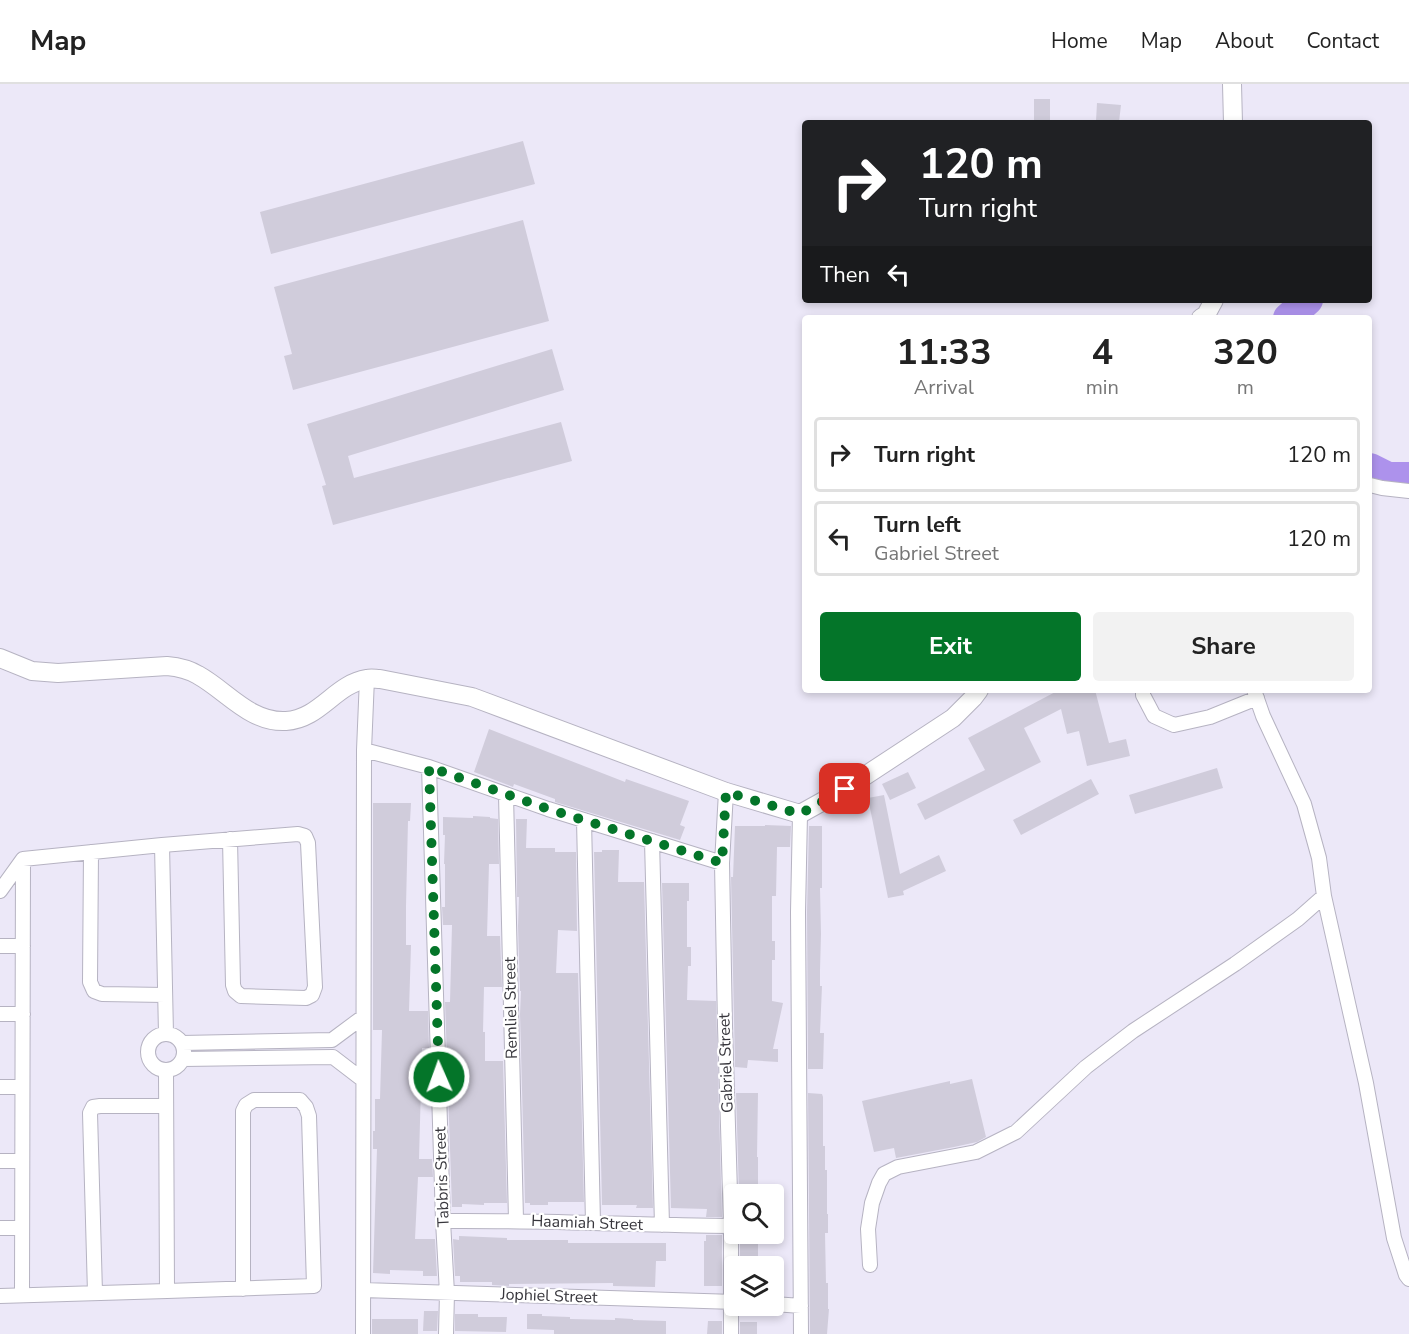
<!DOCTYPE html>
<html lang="en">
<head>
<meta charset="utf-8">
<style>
  body { margin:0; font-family:"Nunito Sans",sans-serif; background:#f2f2f2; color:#222; height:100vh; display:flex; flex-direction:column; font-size:22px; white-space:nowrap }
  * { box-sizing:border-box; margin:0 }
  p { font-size:20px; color:#767676 }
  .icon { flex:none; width:33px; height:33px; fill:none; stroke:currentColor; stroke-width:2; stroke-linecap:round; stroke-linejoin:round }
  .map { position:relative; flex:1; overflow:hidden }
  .details { position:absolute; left:802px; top:231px; width:570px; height:378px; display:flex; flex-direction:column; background:#fff; border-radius:6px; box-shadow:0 3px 9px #0003 }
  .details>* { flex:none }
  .banner { position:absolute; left:802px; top:36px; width:570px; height:183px; border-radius:6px; box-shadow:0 3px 9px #0003; background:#202124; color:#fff; overflow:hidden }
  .fabs { position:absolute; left:724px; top:1100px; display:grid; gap:12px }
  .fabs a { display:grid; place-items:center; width:60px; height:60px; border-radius:6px; background:#fff; box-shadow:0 3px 9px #0003; font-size:30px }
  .pin { position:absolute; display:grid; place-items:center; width:51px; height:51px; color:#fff; margin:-26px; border-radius:12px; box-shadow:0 3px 9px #0006 }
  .me { position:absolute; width:66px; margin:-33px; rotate:358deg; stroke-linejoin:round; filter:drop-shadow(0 0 4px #0008) }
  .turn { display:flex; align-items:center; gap:21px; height:126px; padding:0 18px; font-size:27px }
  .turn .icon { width:78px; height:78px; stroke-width:2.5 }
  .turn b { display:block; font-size:42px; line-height:51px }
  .then { display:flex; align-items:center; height:57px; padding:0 18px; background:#0003; gap:12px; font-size:22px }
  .eta { display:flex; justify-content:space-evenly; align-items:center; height:102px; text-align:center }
  .eta b { font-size:36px; font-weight:700; line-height:42px }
  .button { display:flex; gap:12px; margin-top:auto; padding:12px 18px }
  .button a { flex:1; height:69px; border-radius:6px; background:#047529; color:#fff; font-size:24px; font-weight:700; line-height:69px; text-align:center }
  .button a+a { background:#f2f2f2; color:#222 }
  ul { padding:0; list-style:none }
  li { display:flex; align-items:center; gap:18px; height:75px; margin:0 12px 9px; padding:0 6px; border:3px solid #e0e0e0; border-radius:6px }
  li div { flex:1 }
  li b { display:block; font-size:22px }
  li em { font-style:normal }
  header { display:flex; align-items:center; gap:36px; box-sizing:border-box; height:84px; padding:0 30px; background:#fff; border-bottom:2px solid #e0e0e0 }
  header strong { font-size:28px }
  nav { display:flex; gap:33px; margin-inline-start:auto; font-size:21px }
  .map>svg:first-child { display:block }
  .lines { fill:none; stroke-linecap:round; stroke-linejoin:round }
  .river { stroke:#ad92ec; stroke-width:30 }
  .building { fill:#d0ccdb }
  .street-casing { stroke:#b6b3c2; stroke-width:16 }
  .secondary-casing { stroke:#b6b3c2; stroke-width:20 }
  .street { stroke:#fff; stroke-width:14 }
  .secondary { stroke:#fff; stroke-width:18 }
  .route { stroke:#047529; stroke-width:10; stroke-dasharray:0 18 }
  .labels { text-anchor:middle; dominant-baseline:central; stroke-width:4.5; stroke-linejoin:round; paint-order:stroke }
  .street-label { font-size:16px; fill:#37363c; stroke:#fff }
</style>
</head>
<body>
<header>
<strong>Map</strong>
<nav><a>Home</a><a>Map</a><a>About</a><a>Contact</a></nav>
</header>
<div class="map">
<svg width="1409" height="1250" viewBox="0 0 1409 1250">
  <rect width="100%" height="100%" fill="#ece8f8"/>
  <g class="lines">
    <path class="river" d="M1288 234 1308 216
      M1370 384 1388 393H1409"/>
  </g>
  <path class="building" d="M1034 15H1050V39H1034Z
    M1097 19 1121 21 1119 38 1096 37Z
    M523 57 535 100 271 170 260 128Z
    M523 136 549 237 293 306 284 272 292 270 274 203Z
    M552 265 564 306 348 372 354 394 561 338 572 377 333 441 322 402 326 401 307 340Z
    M1059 606H1095L1109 659 1126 655 1130 672 1087 682 1079 647 1067 650 1061 625 1024 644 1041 678 925 736 917 720 985 686 968 654Z
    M489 645 625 698 626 695 689 717 680 741 685 743 680 756 555 718V715L514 700 513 703 474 688Z
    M1217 684 1223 704 1135 730 1129 711Z
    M908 688 916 704 890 716 882 700Z
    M1091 695 1099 710 1021 751 1013 736Z
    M884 711 900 790 939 771 946 787 903 807 904 811 888 814 868 714Z
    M373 719H411L410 737H408L406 822V861H411L409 927H428L429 964H422L419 1075H432L433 1093H418L415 1155H435L437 1192H423V1187L390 1186V1190L373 1189 377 1065H373V1047H375V1015H380L382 946H373Z
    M473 732 490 733V734L498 735 499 780H489L487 852H500L502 903H484L483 948H485V977H503L507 1119H484V1121L462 1120V1123H452L445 918H450L452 841H443L442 823H445V780H444L445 751H443V733L473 734Z
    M516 735H527L526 764H555V768H576L577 847 558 846 556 889H578L584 1118H548V1121H530V1119H525L520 930 521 907H520L518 842 519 813H517Z
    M765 741 791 742 790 763H777L776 812H772V857H775V876H772V917L783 919 773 965H778V978L748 976 747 984 735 983 731 793H733L735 742H765Z
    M809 742H822V804H820L821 850 820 886V902H822L820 949H824L823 985H808L807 828Z
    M602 766H619L618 798H644L653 1124H636L637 1121H602L594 768H602Z
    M662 799H689V817H687V863H691V882H688L687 916 716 917 722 1133H706L707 1125 671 1124Z
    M972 995 986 1053 977 1058 954 1063 896 1074 894 1064 874 1068 862 1017 950 997V1000Z
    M736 1009H758L757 1073H758V1110H739Z
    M808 1009 822 1010 823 1013V1062H825V1086H827V1130H828V1149H825L826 1199H828V1225H829L827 1250H810Z
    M706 1151H722V1202H704V1157H706Z
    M459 1152 507 1154V1156H568V1159H666V1177H656L655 1203 613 1202V1199L509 1200V1202L492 1201V1198H460V1192H455L453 1155 459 1156Z
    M740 1157H758V1175H740Z
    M424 1227H438L437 1247H423Z
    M455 1230H478V1233H507L506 1248 455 1247Z
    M527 1230H542V1232L570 1233V1235L615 1236V1234L633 1235V1236L666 1237V1250H554V1246L527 1245Z
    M372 1235H418V1250H372Z
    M708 1237H722V1250H707Z
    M740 1238H757V1250H740Z"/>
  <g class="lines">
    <defs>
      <path id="street" d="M1370 401 1382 404 1409 407
        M1143 606V611L1154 632 1174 641 1210 633 1257 614
        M364 666 367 594
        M429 683 443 1137 447 1209 446 1250
        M726 708 722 779 725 942 731 1142V1250
        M506 711 516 1136
        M800 730 798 828 801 1250
        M584 736 593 1139
        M652 757 662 1141
        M162 761 298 750 305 752 308 759 315 903 312 911 306 914 241 912 235 907 233 901 230 755
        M91 768 90 898 94 907 102 910 165 911
        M0 807 23 775 162 761 166 950
        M1324 812 1366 999 1394 1154 1406 1191 1409 1195
        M0 862H23
        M0 930H23
        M148 968a18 18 0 1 1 36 0a18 18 0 1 1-36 0Z
        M182 959 332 956 363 933
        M183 975 333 973 363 996
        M0 1003H22
        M0 1077H22
        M443 1137C539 1136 635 1141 731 1142
        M0 1144H22
        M870 1181 868 1145 872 1119 879 1099 884 1090 898 1083 976 1068 1016 1048 1086 983 1133 947 1235 880 1298 835 1324 812 1319 774 1304 720 1263 632 1254 606
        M363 1206 735 1218
        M167 1207 314 1202 309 1032 306 1023 300 1016H254L246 1021 243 1027V1205
        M95 1209 90 1029 93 1023 100 1022H165
        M22 1211 23 775
        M0 1212 167 1207 166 987
        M774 1220 801 1222
        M363 1250 364 666 429 683 548 725 722 779"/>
      <path id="secondary" d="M1232 0 1233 39
        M1201 234 1206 231 1214 216
        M0 574 32 587 58 589 167 582C178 583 188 585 198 591 227 607 250 639 286 637 320 635 335 600 367 595 371 594 376 595 380 595L472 613 726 708 800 730 845 705 953 634 973 614 979 606"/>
    </defs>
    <use href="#street" class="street-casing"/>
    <use href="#secondary" class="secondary-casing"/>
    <use href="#street" class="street"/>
    <use href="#secondary" class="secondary"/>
  </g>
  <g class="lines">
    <path class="route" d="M439 993 429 683 548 725 722 779 726 708 800 730 845 705"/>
  </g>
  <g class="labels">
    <g class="street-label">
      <text transform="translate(511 924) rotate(-91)">Remliel Street</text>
      <text transform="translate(726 979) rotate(-92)">Gabriel Street</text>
      <text transform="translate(442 1093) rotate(-92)">Tabbris Street</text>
      <text transform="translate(587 1139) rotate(2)">Haamiah Street</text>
      <text transform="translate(549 1212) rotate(2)">Jophiel Street</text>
    </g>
  </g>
</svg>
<div class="fabs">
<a><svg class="icon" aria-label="search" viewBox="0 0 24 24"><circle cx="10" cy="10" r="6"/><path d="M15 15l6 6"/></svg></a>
<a><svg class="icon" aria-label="layers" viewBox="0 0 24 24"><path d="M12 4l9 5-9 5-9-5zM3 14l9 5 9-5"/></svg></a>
</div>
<div class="pin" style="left:845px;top:705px;background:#d93025"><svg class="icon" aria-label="arrive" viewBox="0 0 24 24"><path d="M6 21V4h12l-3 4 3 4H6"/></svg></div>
<svg class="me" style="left:439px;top:993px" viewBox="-20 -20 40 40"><circle r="17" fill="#047529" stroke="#fff" stroke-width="3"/><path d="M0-11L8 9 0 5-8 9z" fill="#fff"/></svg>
<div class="banner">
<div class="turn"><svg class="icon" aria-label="right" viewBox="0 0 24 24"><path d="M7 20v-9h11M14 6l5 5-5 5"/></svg><div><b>120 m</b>Turn right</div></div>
<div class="then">Then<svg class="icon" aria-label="left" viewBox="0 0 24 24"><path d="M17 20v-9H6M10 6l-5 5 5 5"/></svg></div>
</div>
<section class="details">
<div class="eta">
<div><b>11:33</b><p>Arrival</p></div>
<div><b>4</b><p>min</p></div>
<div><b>320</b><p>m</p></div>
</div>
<ul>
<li><svg class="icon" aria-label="right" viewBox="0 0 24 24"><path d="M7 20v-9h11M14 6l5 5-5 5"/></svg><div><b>Turn right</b></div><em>120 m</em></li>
<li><svg class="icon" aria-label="left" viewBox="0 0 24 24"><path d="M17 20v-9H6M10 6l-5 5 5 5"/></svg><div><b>Turn left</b><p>Gabriel Street</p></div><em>120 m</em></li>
</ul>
<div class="button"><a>Exit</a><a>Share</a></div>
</section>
</div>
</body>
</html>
